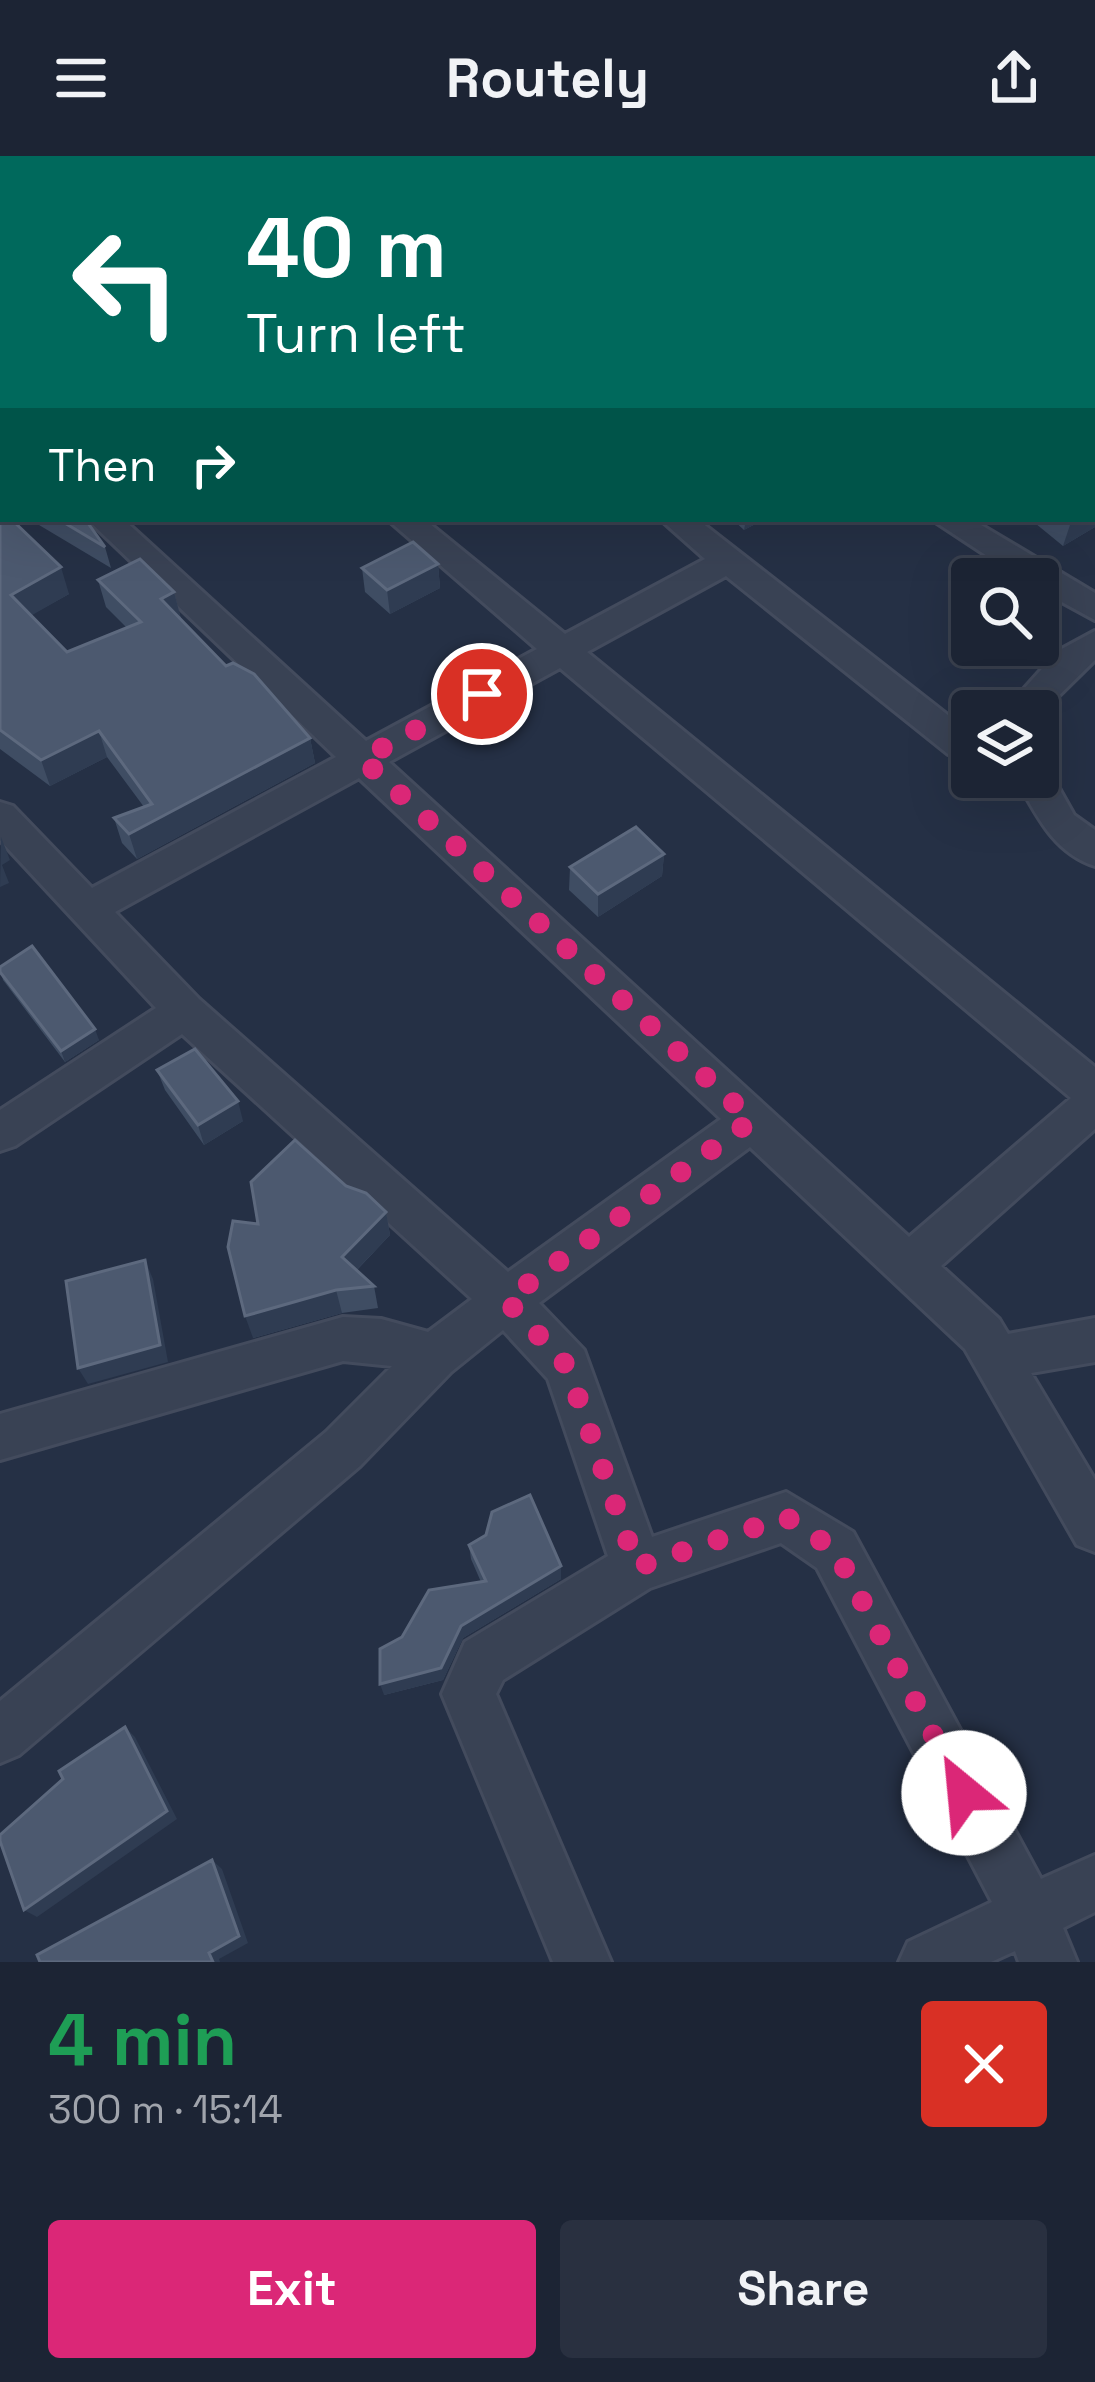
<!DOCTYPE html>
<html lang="en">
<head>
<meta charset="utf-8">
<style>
  body { margin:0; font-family:"Space Grotesk",sans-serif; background:#293040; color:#f1f3f6; height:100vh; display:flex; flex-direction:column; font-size:45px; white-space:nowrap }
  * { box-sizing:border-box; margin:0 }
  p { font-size:39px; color:#a0a4ac }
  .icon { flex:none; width:66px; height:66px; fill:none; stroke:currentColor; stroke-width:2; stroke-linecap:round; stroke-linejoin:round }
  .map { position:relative; height:1806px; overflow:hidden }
  .side { display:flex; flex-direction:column; background:#1c2434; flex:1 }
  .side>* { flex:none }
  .banner { position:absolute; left:0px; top:0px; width:1095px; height:366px; box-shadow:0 12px 48px #0002,0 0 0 3px #3a414f; background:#00695c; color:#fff; overflow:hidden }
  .buttons { position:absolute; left:951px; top:402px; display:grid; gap:24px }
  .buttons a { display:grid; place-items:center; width:108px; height:108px; border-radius:12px; background:#1c2434; box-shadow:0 12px 48px #0002,0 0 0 3px #3a414f; font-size:60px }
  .pin { position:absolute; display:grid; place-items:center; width:102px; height:102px; color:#fff; margin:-51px; border:6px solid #fff; border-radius:50%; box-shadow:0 3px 12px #0007 }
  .me { position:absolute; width:132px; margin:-66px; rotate:332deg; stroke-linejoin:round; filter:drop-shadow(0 0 9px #0008) }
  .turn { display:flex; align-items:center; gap:42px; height:252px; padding:0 48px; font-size:54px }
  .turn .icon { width:156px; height:156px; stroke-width:2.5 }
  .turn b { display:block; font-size:84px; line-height:102px }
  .then { display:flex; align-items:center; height:114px; padding:0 48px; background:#0003; gap:24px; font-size:45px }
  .round { display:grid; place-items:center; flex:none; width:126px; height:126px; border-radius:12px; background:#293040 }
  .overview { display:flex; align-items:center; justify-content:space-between; height:204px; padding:0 48px }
  h1 { font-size:72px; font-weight:800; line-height:90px; color:#1e9e55 }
  .primary-button { display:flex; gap:24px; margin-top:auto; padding:24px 48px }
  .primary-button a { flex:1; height:138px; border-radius:12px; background:#db2777; color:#fff; font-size:48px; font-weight:800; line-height:138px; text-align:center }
  .primary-button a+a { background:#293040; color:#f1f3f6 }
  header { display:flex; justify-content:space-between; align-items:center; height:156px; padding:0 48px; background:#1c2434; font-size:54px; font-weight:800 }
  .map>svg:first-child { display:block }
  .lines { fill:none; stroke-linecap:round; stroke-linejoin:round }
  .street-casing { stroke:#434b5d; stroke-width:6 }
  .secondary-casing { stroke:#434b5d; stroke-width:6 }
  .street { fill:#394254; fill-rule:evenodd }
  .secondary { fill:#475167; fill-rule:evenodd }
  .wall { fill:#3f4d63 }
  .shaded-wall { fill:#2f3c52 }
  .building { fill:#4c596f; stroke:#5d697e; stroke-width:3 }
  .route { stroke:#db2777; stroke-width:21; stroke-dasharray:0 37.8 }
</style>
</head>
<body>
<header><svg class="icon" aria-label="menu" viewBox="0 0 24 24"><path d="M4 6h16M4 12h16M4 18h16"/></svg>Routely<svg class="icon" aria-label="share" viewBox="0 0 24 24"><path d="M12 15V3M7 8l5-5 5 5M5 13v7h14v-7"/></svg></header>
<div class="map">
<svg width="1095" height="1806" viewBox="0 0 1095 1806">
  <rect width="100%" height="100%" fill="#253045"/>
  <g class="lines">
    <defs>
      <path id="street" d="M138 0H164L166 3H140Z
        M367 0H396L398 3H369Z
        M643 0H672L674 3H645Z
        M1016 0H1044L1046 3H1018Z
        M1092 39 1095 40V58L1092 57Z
        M0 258H3V279H0Z
        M1092 272 1095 273V294L1092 293Z
        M87 363H123L366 585 537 493 387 363H424L565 478 705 403 660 363H697L972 578V599L948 598 726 420 587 496 1095 911V973L941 1110 999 1163 1008 1178 1095 1162V1206L1031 1217 1095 1324V1396L1077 1389 965 1193 750 991 539 1147 584 1194 652 1381 786 1336 853 1376 1041 1723 1095 1699V1756L1063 1772 1077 1806H1019L1015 1795 991 1806H899L908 1786 992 1746 817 1412 781 1387 650 1432 503 1524 496 1538 611 1806H553L442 1538 465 1486 608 1400 548 1223 503 1174 451 1216 360 1310 19 1599 0 1607V1545L326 1276 392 1210 343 1205 0 1304V1258L343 1161 381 1163 428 1176 472 1143 182 878 15 990 0 995V954L156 852 0 684V646L13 650 92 732 336 601ZM560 512 1071 942 909 1081 389 606ZM359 622 721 963 508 1116 199 843 115 756Z
        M931 363H971L1095 437V464L1038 433V423H1022Z
        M1095 475V504L1038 560V555H1004L1058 495Z
        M1038 609 1047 611 1074 659 1095 674V710C1052 696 1036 657 1015 621H1038Z"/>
      <path id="secondary" d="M304 0H345L302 3Z
        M3 226V253L0 254V227Z"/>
    </defs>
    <use href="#street" class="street-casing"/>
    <use href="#secondary" class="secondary-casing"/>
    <use href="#street" class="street"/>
    <use href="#secondary" class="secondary"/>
  </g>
  <path class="wall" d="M1070 0H1095V20L1092 17V3H1074Z
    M1095 181V240L1092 237V182Z
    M3 301V347L0 346V303Z
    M1095 323V371L1063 390 1030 363H1092Z
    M0 356 69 438 31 459 67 496 127 472 106 451 98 424 174 436 181 463 226 510 310 582 315 607 137 703 122 687 114 662 144 651 107 601 50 630 0 593Z
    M29 363H85L105 391 111 412Z
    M732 363H765L744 374Z
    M438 408 440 432 390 458 365 436 362 412Z
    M664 698 662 720 598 761 569 734 570 711Z
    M0 811 99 884 65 906 3 824Z
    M157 914 243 965 204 989 165 934Z
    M346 1030 386 1056 390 1079 357 1114 374 1130 378 1152 342 1157 253 1182 258 1068Z
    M469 1389 561 1410V1423L463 1482 443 1524 384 1539 402 1481 481 1426 471 1403Z"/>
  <path class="shaded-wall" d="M1095 352V371L1063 390 1071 366 1075 363H1092V353Z
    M746 363H765L744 374Z
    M438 408 440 432 390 458 387 434Z
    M61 411 69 438 20 466 11 439Z
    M174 436 181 463 161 443Z
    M99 575 107 601 50 630 41 604Z
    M310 582 315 607 137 703 129 678Z
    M1 681 10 704 2 709 9 727 0 731Z
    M664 698 662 720 598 761V738Z
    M95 873 99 884 65 906 61 895Z
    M238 945 243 965 204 989 198 969Z
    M386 1056 390 1079 347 1124 342 1101Z
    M145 1104 153 1123 168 1206 88 1228 78 1212Z
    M336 1134 342 1157 253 1182 245 1160Z
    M561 1410V1423L463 1482 443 1524 384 1539 380 1528 461 1470Z
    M125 1571 135 1581 177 1663 37 1761 24 1754Z
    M212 1704 222 1713 248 1787 219 1803 220 1806H213L209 1797Z"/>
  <path class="building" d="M1095 181V208L1092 204V182Z
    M3 301V330L0 329V303Z
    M1092 321 1095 323V352L1092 353Z
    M3 355V363H11L61 411 11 439 67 496 141 466 98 424 140 403 174 436 161 443 226 510 233 507 254 518 310 582 129 678 114 662 152 648 99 575 41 604 0 574V356Z
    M58 363H85L105 391Z
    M413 386 438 408 387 434 362 412Z
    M636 671 664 698 598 738 570 711Z
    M32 790 95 873 61 895 0 816V811Z
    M195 893 238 945 198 969 157 914Z
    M295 984 346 1030 366 1037 386 1056 342 1101 374 1130 336 1134 245 1160 228 1091 233 1065 258 1068 251 1026Z
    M145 1104 160 1189 78 1212 66 1125Z
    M530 1339 561 1410 461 1470 441 1512 380 1528V1493L402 1481 429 1434 486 1425 469 1389 486 1379 492 1356Z
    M125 1571 167 1655 24 1754 0 1685V1679L63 1623 59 1615Z
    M212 1704 239 1780 209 1797 213 1806H40L37 1799Z"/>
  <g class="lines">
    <path class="route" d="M482 538 362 603 752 964 506 1144 567 1210 637 1411 786 1361 835 1394 964 1637"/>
  </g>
</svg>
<div class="buttons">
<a><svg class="icon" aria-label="search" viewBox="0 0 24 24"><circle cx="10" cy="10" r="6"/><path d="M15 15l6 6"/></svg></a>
<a><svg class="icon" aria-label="layers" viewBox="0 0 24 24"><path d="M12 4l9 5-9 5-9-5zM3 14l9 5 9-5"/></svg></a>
</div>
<div class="pin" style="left:482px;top:538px;background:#d93025"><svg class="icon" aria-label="arrive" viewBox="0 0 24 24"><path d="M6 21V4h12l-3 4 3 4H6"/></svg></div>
<svg class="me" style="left:964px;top:1637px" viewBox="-20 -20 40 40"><circle r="19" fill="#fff"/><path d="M0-13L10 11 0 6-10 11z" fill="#db2777"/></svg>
<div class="banner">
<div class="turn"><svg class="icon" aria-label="left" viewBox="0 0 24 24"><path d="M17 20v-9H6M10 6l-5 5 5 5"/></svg><div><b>40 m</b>Turn left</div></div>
<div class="then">Then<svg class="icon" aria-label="right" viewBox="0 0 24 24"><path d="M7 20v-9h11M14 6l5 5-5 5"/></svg></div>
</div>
</div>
<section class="side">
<div class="overview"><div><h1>4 min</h1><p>300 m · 15:14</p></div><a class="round" style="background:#d93025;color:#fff"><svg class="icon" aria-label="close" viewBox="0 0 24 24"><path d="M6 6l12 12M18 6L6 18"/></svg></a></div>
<div class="primary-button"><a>Exit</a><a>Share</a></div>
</section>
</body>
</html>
